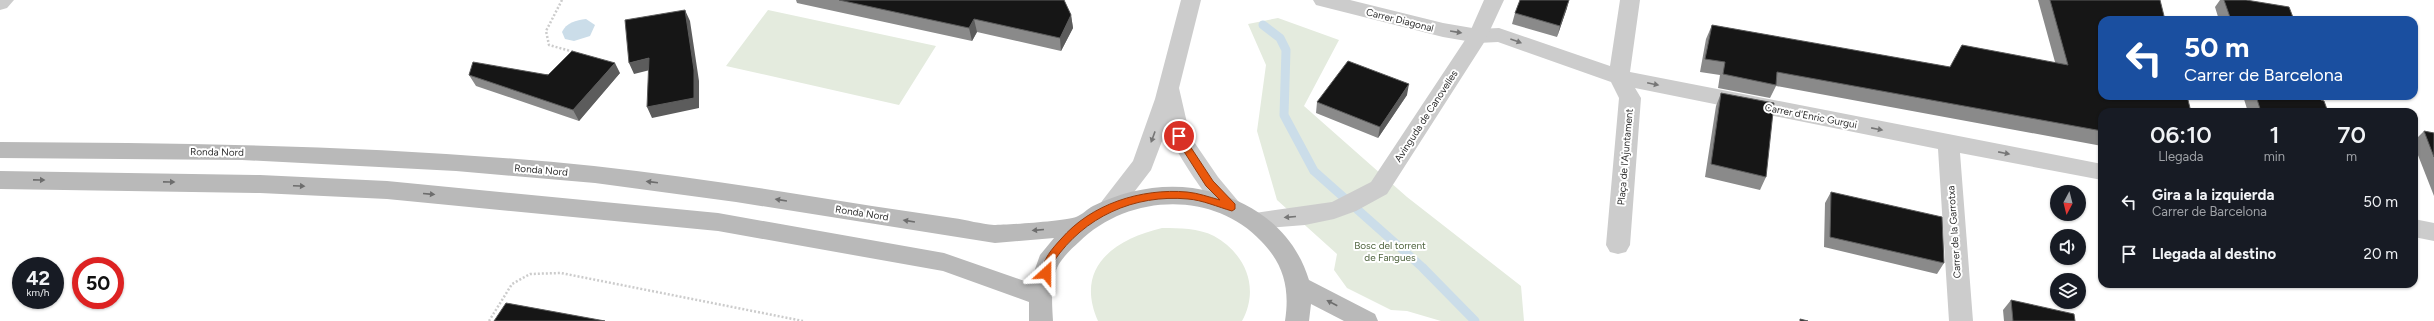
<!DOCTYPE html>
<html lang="es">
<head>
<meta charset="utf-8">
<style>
  body { margin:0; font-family:Figtree,sans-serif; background:#20242c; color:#f1f3f6; height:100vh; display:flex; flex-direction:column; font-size:15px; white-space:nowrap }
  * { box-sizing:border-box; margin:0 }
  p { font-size:13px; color:#9ea1a6 }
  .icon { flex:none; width:22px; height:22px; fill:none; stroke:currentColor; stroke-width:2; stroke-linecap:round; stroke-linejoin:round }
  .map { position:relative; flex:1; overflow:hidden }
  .drawer { position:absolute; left:2098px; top:108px; width:320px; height:180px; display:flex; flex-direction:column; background:#171b24; border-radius:12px; box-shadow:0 1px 3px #0004 }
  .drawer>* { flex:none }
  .guide { position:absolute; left:2098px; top:16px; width:320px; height:84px; border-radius:12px; box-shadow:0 1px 3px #0004; background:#1a4fa0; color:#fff; overflow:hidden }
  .needle { width:26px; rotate:187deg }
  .fabs { position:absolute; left:2050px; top:185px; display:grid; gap:8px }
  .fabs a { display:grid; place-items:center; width:36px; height:36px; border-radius:50%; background:#171b24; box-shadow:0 1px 3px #0004; font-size:20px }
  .speed { position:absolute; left:12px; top:257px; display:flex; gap:8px; font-size:20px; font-weight:700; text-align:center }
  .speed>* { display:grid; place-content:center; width:52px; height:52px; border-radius:50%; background:#171b24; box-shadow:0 1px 3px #0004; line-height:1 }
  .speed small { font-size:10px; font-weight:400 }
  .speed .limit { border:6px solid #d22; background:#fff; color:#111 }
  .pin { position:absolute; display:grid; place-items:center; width:34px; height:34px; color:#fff; margin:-17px; border:2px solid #fff; border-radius:50%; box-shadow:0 1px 4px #0007 }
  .me { position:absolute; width:44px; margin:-22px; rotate:24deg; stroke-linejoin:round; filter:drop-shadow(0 0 3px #0008) }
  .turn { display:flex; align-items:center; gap:14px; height:84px; padding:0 20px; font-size:18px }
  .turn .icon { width:52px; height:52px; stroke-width:2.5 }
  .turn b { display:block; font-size:28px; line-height:34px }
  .eta { display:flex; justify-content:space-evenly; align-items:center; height:68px; text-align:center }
  .eta b { font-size:24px; font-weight:600; line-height:28px }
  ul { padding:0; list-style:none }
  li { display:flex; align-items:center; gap:12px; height:52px; padding:0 20px }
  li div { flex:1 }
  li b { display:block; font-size:15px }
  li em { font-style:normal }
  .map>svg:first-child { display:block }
  .green { fill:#e4ebde }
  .water { fill:#cbdde9 }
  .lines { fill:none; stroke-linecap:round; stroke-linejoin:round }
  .stream { stroke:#cbdde9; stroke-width:9 }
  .path { stroke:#ccc; stroke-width:2.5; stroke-dasharray:2 2; stroke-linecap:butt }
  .minor { fill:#ccc; fill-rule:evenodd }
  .tertiary { fill:#ccc; fill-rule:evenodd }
  .secondary { fill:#b9b9b9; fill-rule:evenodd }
  .wall { fill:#8a8a8a }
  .shaded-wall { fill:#5c5c5c }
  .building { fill:#161616; stroke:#5c5c5c }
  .oneway { fill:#767676 }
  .oneway2 { fill:#6d6d6d }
  .route { fill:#ea580c; stroke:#983908 }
  .labels { text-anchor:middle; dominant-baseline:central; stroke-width:4; stroke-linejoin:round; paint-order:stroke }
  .street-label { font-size:10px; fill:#2f2f2f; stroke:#fff }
  .park-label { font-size:10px; fill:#516640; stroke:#fff }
</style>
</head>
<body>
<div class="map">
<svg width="2434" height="321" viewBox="0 0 2434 321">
  <rect width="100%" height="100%" fill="#fff"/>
  <path class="green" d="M768 10 936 46 899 105 726 66Z
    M1278 18 1339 40 1304 106 1407 197 1521 286 1524 321H1441L1407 311 1391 310 1347 288 1334 270 1337 254 1277 200 1257 131 1266 65 1248 24Z
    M1162 228C1180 228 1198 228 1214 236 1246 254 1260 288 1242 321H1098C1074 267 1115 239 1162 228Z"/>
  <path class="water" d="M586 19 595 25 590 36 574 41 565 39 562 32C566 23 576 20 586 19Z"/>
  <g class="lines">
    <path class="stream" d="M1263 25 1280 38 1286 50 1284 115 1314 171 1422 267 1475 321"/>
    <path class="path" d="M562 0 546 31 549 45 574 52
      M489 321 512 284 530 274 561 273 803 321"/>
    <path class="minor" d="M0 0H14L7 8 0 10Z
      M1181 0H1201L1179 88 1190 136 1218 177 1243 207 1240 213C1235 215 1231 216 1225 214 1210 206 1170 144 1167 128L1151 170 1118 213 1110 216 1102 213 1099 207 1102 201 1133 161 1155 99Z
      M1313 0H1350L1443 23 1478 29 1499 28 1610 66 1620 0H1640L1630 72 2102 164V180L1960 153 1973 321H1949L1938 149 1635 88 1641 98 1630 245 1626 252 1618 254 1610 252 1606 245 1619 98 1611 82 1498 42 1478 43 1443 37 1316 5Z
      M2414 219 2434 223V241L2414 237Z"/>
    <path class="tertiary" d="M1484 0H1504L1485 41 1387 194 1356 211 1334 219 1305 225 1256 229 1248 226 1245 220 1248 214 1332 202 1371 182 1469 34Z"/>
    <path class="secondary" d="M0 142C198 143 397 146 594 166 687 176 780 191 872 206 899 210 926 214 953 218 967 220 981 224 994 225 1006 225 1066 221 1076 217 1082 215 1087 209 1093 206 1129 188 1173 181 1212 192 1258 204 1295 234 1309 280L1375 314 1378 321H1344L1311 304 1309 321H1285C1290 289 1284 264 1261 241 1213 190 1128 194 1079 242 1072 248 1064 256 1059 264 1050 280 1052 304 1053 321H1029V302L943 271 718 231 387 199 260 193 0 189V171L260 175 387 181 718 213 944 253 1030 283 1040 255 1054 238 995 243 736 202 595 183 456 171 242 160 0 158Z"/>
  </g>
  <path class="wall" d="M796 0H1064L1071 15 1073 28 1061 51 977 32 972 41 797 3Z
    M2038 0H2160L2102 112V146L1776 86 1770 98 1718 88 1720 75 1700 72 1706 39 1712 25 1950 67 2055 62Z
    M2220 0H2246L2294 20H2219L2215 7Z
    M1567 8 1557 37 1512 24 1515 13Z
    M620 73 579 121 476 86 469 75Z
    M1721 93 1766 177 1760 190 1705 177 1716 106Z
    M1407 95 1378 138 1316 113 1317 102Z
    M2243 96H2320L2321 100 2328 112H2248Z
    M2424 131 2434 133V196L2414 145V141Z
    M1831 192 1944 263 1937 274 1824 247 1825 203Z
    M2011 300 2075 321H2004L2003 310Z"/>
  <path class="shaded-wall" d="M1569 0 1567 8 1557 37 1560 26Z
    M685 10 690 21 699 81V108L652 118 647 107Z
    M1071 15 1073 28 1061 51 1060 38Z
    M974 19 977 32 972 41 969 28Z
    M649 58 654 69 634 74 629 63Z
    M615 63 620 73 579 121 573 110Z
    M1409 84 1407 95 1378 138 1380 127Z"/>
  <path class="building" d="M839 0H1064L1071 15 1060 38 974 19 969 28Z
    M1520 0H1569L1560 26 1515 13Z
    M2050 0H2160L2165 20H2102V96H2187L2191 112H2102V131L1777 72 1776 85 1723 74 1725 62 1705 59 1712 25 1950 67 1962 45 2068 65Z
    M2224 0H2246L2289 7 2294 20H2231Z
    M685 10 694 70V98L647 107 649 58 629 63 625 20Z
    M572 51 615 63 573 110 469 75 473 62 548 75Z
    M1348 61 1409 84 1380 127 1317 102Z
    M1721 93 1774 103 1766 177 1711 164Z
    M2256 96H2320L2321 100 2324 101 2328 112H2261Z
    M2424 131 2434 133V157Z
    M1831 192 1942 217 1944 263 1830 237Z
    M2011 300 2074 314 2075 321H2013Z
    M506 303 605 321H494Z
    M1800 319 1808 321H1800Z"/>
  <defs><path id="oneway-solid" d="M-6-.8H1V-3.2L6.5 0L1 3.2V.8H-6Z"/></defs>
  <g class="oneway">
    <use href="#oneway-solid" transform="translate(1456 32) rotate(9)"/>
    <use href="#oneway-solid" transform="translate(1516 41) rotate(20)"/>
    <use href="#oneway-solid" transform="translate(1653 84) rotate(12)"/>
    <use href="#oneway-solid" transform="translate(1877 129) rotate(11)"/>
    <use href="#oneway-solid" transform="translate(1153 137) rotate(110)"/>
    <use href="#oneway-solid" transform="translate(2004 153) rotate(11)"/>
    <use href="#oneway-solid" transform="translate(1290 217) rotate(175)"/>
  </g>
  <g class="oneway2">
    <use href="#oneway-solid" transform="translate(39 180) rotate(1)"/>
    <use href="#oneway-solid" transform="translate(169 182) rotate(1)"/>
    <use href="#oneway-solid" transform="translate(652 182) rotate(-173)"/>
    <use href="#oneway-solid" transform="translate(299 186) rotate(3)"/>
    <use href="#oneway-solid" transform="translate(429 194) rotate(5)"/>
    <use href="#oneway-solid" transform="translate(781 200) rotate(-171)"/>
    <use href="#oneway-solid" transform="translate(909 221) rotate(-171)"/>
    <use href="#oneway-solid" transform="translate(1038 230) rotate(175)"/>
    <use href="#oneway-solid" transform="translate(1332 303) rotate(-152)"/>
  </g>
  <path class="route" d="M1179 133 1182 134 1213 181 1235 204V209L1232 211C1218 207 1202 200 1188 199 1134 194 1084 217 1054 261 1051 265 1051 271 1049 275H1042L1041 273C1044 258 1051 250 1061 239 1091 204 1141 188 1187 192 1198 193 1209 197 1220 200L1206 186 1176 139V134Z"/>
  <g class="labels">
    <g class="street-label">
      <text transform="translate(1400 20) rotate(14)">Carrer Diagonal</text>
      <text transform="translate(1426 116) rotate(-57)">Avinguda de Canovelles</text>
      <text transform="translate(1811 116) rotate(11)">Carrer d'Enric Gurgui</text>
      <text transform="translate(217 152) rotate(1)">Ronda Nord</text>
      <text transform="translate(1625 157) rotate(-85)">Plaça de l'Ajuntament</text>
      <text transform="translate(541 170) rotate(5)">Ronda Nord</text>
      <text transform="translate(862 213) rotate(9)">Ronda Nord</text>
      <text transform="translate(1954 232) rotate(-94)">Carrer de la Garrotxa</text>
    </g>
    <g class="park-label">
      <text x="1390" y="245">Bosc del torrent<tspan x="1390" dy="12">de Fangues</tspan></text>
    </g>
  </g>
</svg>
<div class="fabs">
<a><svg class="needle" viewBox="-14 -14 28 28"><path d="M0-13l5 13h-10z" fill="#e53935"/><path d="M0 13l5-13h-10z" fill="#9ea1a6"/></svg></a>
<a><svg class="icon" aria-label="sound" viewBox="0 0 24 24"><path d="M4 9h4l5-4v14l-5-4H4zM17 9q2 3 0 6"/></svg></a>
<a><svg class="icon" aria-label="layers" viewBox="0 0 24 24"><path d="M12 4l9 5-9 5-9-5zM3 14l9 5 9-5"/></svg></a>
</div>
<div class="speed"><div>42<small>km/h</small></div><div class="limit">50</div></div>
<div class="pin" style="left:1179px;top:136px;background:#d93025"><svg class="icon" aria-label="arrive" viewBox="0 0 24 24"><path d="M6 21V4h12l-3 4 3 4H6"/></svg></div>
<svg class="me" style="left:1046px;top:273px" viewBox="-20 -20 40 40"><path d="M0-17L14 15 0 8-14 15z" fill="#ea580c" stroke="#fff" stroke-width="4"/></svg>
<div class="guide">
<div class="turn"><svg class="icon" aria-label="left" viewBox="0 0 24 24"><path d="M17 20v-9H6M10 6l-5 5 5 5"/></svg><div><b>50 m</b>Carrer de Barcelona</div></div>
</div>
<section class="drawer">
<div class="eta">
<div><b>06:10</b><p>Llegada</p></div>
<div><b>1</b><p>min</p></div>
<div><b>70</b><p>m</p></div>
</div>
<ul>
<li><svg class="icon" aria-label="left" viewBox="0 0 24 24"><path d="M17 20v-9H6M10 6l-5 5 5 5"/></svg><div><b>Gira a la izquierda</b><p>Carrer de Barcelona</p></div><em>50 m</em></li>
<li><svg class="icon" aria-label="arrive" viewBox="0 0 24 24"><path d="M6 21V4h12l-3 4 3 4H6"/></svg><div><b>Llegada al destino</b></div><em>20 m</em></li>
</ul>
</section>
</div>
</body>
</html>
